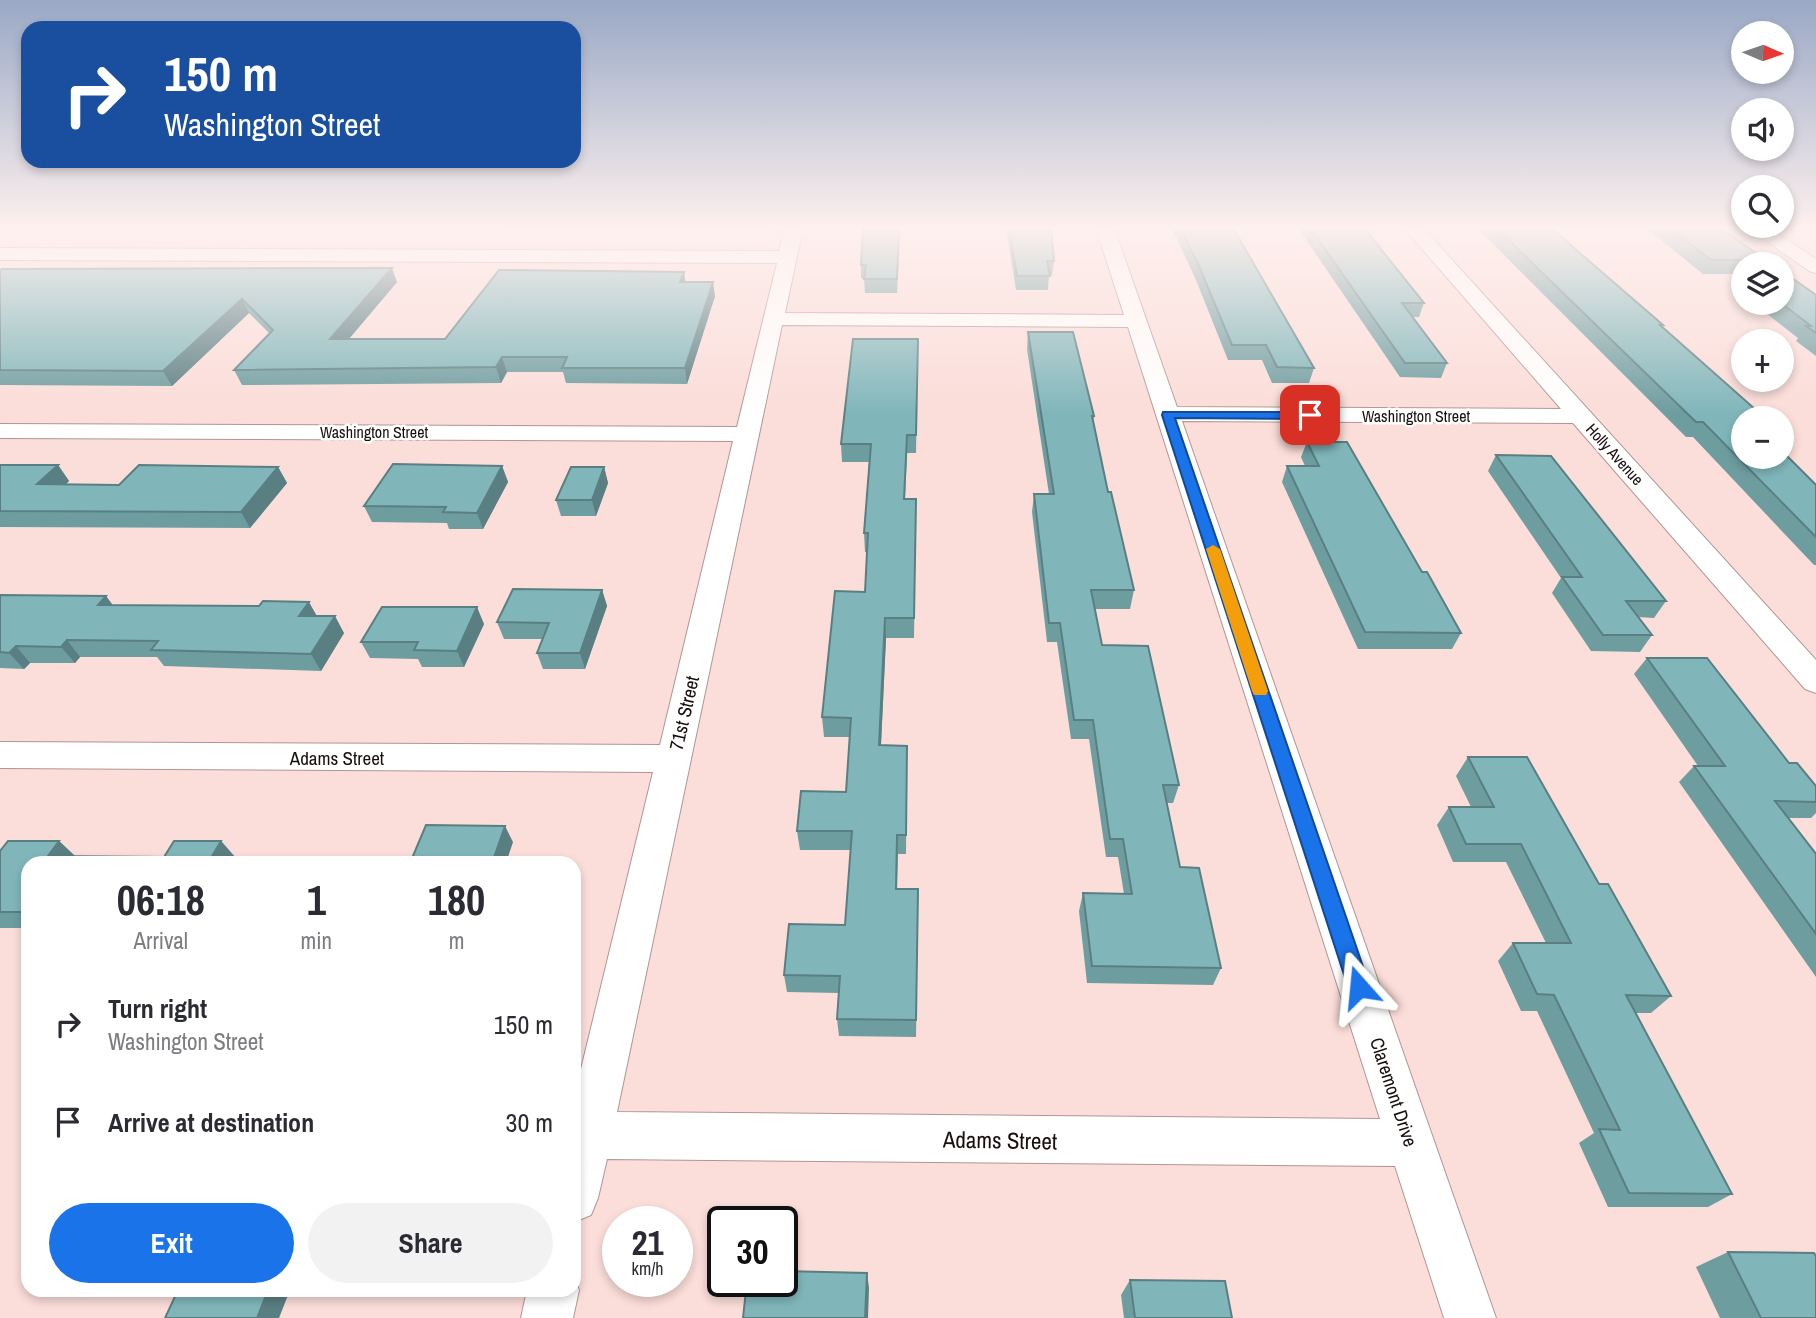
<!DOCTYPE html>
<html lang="en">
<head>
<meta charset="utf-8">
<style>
  body { margin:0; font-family:"Archivo Narrow",sans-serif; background:#f2f2f3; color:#2b2b33; height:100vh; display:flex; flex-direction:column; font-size:26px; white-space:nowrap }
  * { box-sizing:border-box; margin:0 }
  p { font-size:23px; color:#7c7c81 }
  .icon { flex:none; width:38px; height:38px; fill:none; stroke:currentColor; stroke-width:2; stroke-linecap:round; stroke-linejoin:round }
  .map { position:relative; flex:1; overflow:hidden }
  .drawer { position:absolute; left:21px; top:856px; width:560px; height:441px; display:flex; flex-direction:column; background:#fff; border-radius:21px; box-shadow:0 4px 10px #0003 }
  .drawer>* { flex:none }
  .guide { position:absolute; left:21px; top:21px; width:560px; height:147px; border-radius:21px; box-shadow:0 4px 10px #0003; background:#1a4fa0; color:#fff; overflow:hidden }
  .needle { width:46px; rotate:92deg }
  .controls { position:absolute; left:1731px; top:21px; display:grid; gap:14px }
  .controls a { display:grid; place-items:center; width:63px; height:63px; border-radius:50%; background:#fff; box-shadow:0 4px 10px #0003; font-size:35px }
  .speed { position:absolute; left:602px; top:1206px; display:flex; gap:14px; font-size:35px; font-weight:700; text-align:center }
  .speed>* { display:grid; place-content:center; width:91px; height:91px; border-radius:50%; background:#fff; box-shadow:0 4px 10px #0003; line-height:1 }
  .speed small { font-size:18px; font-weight:400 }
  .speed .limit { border:4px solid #111; border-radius:10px; background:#fff; color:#111 }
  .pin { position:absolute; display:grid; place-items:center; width:60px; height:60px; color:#fff; margin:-30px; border-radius:14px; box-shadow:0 4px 10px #0006 }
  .me { position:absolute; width:77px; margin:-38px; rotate:342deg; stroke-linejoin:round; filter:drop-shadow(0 0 5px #0008) }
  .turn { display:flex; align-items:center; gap:24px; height:147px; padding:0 28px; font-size:32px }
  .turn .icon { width:91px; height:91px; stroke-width:2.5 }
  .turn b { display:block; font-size:49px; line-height:60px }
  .eta { display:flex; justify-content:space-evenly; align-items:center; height:119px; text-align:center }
  .eta b { font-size:42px; font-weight:700; line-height:49px }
  .button { display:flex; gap:14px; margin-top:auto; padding:14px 28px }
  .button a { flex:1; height:80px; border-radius:42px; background:#1a73e8; color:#fff; font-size:28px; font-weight:700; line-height:80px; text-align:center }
  .button a+a { background:#f2f2f3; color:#2b2b33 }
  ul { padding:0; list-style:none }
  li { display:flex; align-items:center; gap:21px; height:98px; padding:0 28px }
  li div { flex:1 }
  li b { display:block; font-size:26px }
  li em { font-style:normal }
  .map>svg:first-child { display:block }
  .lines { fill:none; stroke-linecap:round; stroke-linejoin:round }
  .street-casing { stroke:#b19592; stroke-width:2 }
  .street { fill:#fff; fill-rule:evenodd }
  .wall { fill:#6e9da0 }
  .shaded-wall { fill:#5a7f82 }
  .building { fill:#80b6ba; stroke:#5a7f82; stroke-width:2 }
  .route { fill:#1a73e8; stroke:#114b97; stroke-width:2 }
  .slow { fill:#f59e0b }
  .labels { text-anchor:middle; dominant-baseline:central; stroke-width:5; stroke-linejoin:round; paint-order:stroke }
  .far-street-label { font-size:16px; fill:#190f0e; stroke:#fff }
  .street-label { font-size:19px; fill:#190f0e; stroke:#fff }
  .near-street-label { font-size:23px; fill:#190f0e; stroke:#fff }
</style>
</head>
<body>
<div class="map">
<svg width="1816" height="1318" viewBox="0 0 1816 1318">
  <rect width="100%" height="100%" fill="#fbddd9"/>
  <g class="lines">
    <defs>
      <path id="street" d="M785 228H803L785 313 1124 315 1096 228H1114L1177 407 1561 409 1404 228H1423L1816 660V693L1805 689 1573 423 1182 421 1496 1318H1444L1395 1166 607 1159 598 1198 591 1215 574 1222V1098L653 772 0 768V742L660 745 733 441 0 438V424L737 427 777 263 0 260V248L779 251ZM782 325 1128 327 1380 1119 617 1112Z
        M1748 228H1769L1816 259V273L1809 271Z
        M574 1278 579 1290 573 1318H521L527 1290H574Z"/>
    </defs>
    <use href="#street" class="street-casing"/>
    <use href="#street" class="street"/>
  </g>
  <path class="wall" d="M900 228 897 293H865L864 279 861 278V265Z
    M1006 228H1051L1054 261 1052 275H1049L1048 290H1016Z
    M1172 228H1233L1314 368 1309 383H1272L1262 360H1228L1196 280Z
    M1298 228H1364L1424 303 1419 317H1412L1447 363 1441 378 1400 377Z
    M1477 228H1551L1663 325 1662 327 1743 418 1816 485V565H1814L1693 437H1686Z
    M1646 228H1720L1772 264H1743V295L1731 285 1738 274H1703Z
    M0 270 397 282 349 339H445L686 282 715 296 687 384 566 383 563 372H507L501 383 242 385 234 370 270 334 249 313 172 386 0 385Z
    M1816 295V356L1796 341 1798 338 1753 303H1782Z
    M1028 332 1094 416 1093 423 1108 492 1134 590 1130 609H1095L1102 645 1179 785 1173 803H1167L1180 867 1221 968 1213 985 1087 983 1079 911 1083 893 1124 894 1118 857H1106L1089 739H1071L1057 642H1047L1032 512 1034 494H1049L1027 349Z
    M918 339 916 453H907L905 499H916L914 638H886L881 745 907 746 906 854H898L897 889H918L916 1037 839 1036 837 1019 839 993 787 992 784 975 845 925 851 850H800L797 831 846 792 850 737H824L822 717 865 592 867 552H865L864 533 869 462H842L841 444Z
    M1307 442 1422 572 1461 633 1452 649H1358L1282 482 1287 466H1305L1301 457Z
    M1496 455 1666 601 1654 618 1638 617 1652 635 1640 652 1591 651 1552 593 1561 578 1488 471Z
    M0 465H58L69 481 66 484 119 485 278 467 287 483 250 528 0 527Z
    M502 466 508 482 483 529H449L447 523 372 522 364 506Z
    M604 467 608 483 596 516H561L556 500Z
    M602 590 607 606 585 669H543L537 653 542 639H504L497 622Z
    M0 595 113 605 317 616 344 633 321 671 164 666 157 657H80L75 663H30L24 669 0 668Z
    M484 624 464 667H422L418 659 370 658 361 642Z
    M1647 658 1789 763 1816 786V813L1811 818H1788L1816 854V977L1679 782 1694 766H1698L1634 674Z
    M1468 757 1599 884 1671 996 1651 1013H1636L1732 1194 1708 1207H1608L1579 1143 1594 1133 1537 1011H1521L1498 961 1513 943H1546L1506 862H1453L1437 825 1449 807H1471L1456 776Z
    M59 841 75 856 164 857 221 841 235 857 231 863H28V928H0V851Z
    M1728 1252 1816 1318H1720L1696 1267Z
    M1130 1280 1232 1318H1124L1121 1295Z"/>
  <path class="shaded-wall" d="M392 268 397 282 336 354 330 339Z
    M684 272 686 286 680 282Z
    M713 282 715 296 687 384 685 368Z
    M242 299 249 313 172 386 163 371Z
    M502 357 507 372 501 383 496 367Z
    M58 465 69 481 49 500 37 484Z
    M502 466 508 482 483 529 477 513Z
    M278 467 287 483 250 528 241 512Z
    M604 467 608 483 596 516 592 500Z
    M602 590 607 606 585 669 580 653Z
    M106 596 118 612 98 605Z
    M309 602 318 618 299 616Z
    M477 607 484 624 464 667 457 651Z
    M335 616 344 633 321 671 311 654Z
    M885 618 886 638 880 765 879 745Z
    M67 640 80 657 75 663 61 647Z
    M16 646 30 663 24 669 9 653Z
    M505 826 513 842 506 863H492Z
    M59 841 76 857 48 856Z
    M221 841 235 857 231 863H208Z
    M867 1273 869 1288 868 1318H865Z
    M268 1290H290L279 1318H257Z"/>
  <path class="building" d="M863 228H899L897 279H864L866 265H861Z
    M1009 228H1051L1054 261H1047L1050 276H1017Z
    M1181 228H1233L1314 368 1277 367 1266 345H1232L1199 266Z
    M1310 228H1364L1424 303H1402L1447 363H1405Z
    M1496 228H1551L1663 325H1660L1765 418H1743V457H1782V451L1816 485V537L1703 422H1696Z
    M1670 228H1720L1772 264H1745L1748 260H1711Z
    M1743 266V274L1739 271Z
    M392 268 330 339H445L499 270 684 272 680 282H713L685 368H562L567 357H502L496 367 234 370 273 330 242 299 163 371 0 370V270L2 269Z
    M1782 271 1816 295V333L1806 326H1811L1781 303H1782Z
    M1028 332H1073L1094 416H1092L1108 492H1111L1134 590H1091L1102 645 1148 646 1179 785H1163L1180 867 1199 868 1221 968 1092 966 1083 893 1132 894 1123 839H1110L1093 720H1074L1060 623H1049L1034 494H1054Z
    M853 339H918L916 435H907L904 499H916L914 618H885L879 745 907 746 906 835H897L896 889H918L916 1020 837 1019 840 976 784 975 789 924 845 925 852 831H797L801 791 846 792 851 718 822 717 835 591 865 592 868 533H864L871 444H841Z
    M1307 442H1347L1422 572H1427L1461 633 1365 632 1287 466H1319Z
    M1496 455 1551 456 1666 601H1626L1652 635H1603L1562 577H1582Z
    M393 464 502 466 477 513 443 512 446 507 364 506Z
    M0 465H58L37 484 119 485 139 465 278 467 241 512 0 511Z
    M571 467H604L592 500H556Z
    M513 589 602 590 580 653H537L549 623 497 622Z
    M0 595 106 596 98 605 259 606 263 601 309 602 299 616H335L311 654 151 650 158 641 67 640 61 647 16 646 9 653 0 652Z
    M382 607H477L457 651 414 650 418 642H361Z
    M1647 658H1707L1789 763H1797L1816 786V802L1775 801 1816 854V934L1694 766H1725Z
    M1468 757H1527L1599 884H1608L1671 996 1626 995 1732 1194 1629 1193 1599 1129 1620 1130 1554 995 1537 994 1513 943H1571L1521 844H1466L1449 807H1494Z
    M426 825 505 826 492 863H410Z
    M8 841H59L48 856 164 857 174 841H221L208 863H28V912H0V851Z
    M1728 1252 1814 1253 1816 1256V1318H1761Z
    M782 1271 867 1273 865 1318H743L747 1281H782Z
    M1130 1280 1225 1281 1232 1318H1135Z
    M178 1290H268L257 1318H165Z"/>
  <linearGradient id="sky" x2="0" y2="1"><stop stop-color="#99a8c5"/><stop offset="0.55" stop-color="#fdf0ee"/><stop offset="1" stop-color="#fdf0ee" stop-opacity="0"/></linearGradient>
  <rect width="1816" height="413" fill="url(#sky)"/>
  <path class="route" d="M1163 412H1310L1316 415 1310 419 1175 418 1370 987 1367 994 1359 997 1352 994 1348 987 1162 415Z"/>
  <path class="slow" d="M1213 545 1220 549 1268 691 1266 695H1254L1252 691 1206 549Z"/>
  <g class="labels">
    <g class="far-street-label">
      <text x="1416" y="416">Washington Street</text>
      <text x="374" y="432">Washington Street</text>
      <text transform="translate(1615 454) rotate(48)">Holly Avenue</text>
    </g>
    <g class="street-label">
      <text transform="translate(684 713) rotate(-77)">71st Street</text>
      <text x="337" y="758">Adams Street</text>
      <text transform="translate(1394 1092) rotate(72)">Claremont Drive</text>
    </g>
    <g class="near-street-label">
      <text transform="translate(1000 1140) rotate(1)">Adams Street</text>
    </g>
  </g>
</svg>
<div class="controls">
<a><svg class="needle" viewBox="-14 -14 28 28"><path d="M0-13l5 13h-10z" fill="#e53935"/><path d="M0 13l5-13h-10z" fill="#7c7c81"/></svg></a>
<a><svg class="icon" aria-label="sound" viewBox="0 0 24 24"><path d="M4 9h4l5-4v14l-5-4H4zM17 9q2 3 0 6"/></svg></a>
<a><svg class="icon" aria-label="search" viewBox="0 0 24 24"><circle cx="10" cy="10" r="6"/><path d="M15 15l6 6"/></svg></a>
<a><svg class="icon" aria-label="layers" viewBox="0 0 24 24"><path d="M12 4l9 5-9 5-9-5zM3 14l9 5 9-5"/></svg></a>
<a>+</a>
<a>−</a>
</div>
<div class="speed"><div>21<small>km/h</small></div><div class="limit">30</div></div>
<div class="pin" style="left:1310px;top:415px;background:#d93025"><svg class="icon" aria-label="arrive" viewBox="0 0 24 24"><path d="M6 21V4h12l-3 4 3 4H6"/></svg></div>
<svg class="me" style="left:1359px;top:987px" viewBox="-20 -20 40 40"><path d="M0-17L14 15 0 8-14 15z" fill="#1a73e8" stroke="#fff" stroke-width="4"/></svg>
<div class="guide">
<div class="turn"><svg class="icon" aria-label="right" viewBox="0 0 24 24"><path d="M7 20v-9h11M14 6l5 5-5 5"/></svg><div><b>150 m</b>Washington Street</div></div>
</div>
<section class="drawer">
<div class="eta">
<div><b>06:18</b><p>Arrival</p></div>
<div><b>1</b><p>min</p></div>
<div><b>180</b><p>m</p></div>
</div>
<ul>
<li><svg class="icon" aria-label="right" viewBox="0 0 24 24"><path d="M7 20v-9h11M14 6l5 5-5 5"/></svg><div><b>Turn right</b><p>Washington Street</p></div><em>150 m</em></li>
<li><svg class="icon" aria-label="arrive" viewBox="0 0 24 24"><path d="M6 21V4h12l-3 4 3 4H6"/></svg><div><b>Arrive at destination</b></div><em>30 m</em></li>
</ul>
<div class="button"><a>Exit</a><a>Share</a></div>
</section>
</div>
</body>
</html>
